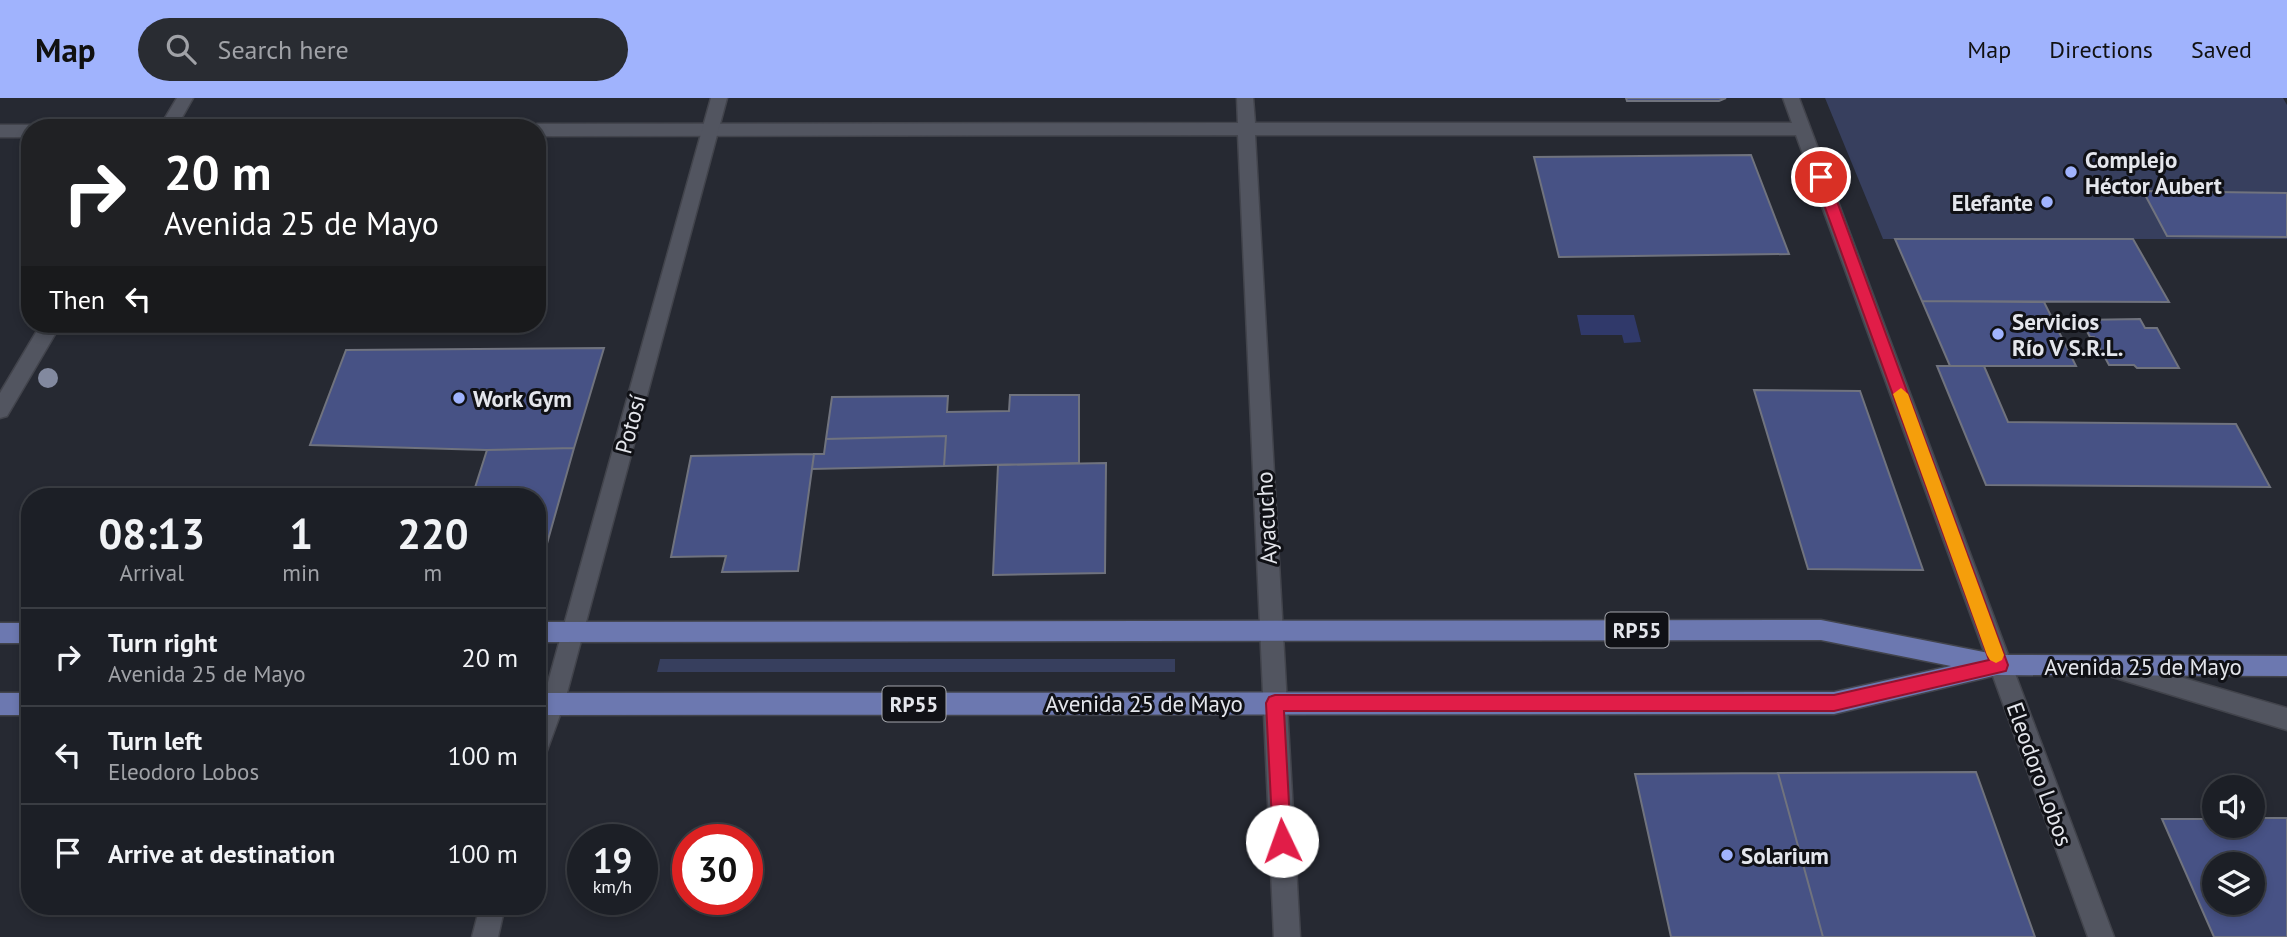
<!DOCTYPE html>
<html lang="en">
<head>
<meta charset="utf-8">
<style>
  body { margin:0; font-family:"PT Sans",sans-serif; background:#292c32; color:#f1f3f6; height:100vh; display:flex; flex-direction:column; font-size:26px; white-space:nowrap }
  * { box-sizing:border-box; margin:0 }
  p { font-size:23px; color:#a0a2a7 }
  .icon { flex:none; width:38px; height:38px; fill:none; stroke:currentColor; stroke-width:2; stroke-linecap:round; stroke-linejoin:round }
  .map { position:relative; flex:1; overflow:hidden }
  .details { position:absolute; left:21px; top:390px; width:525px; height:427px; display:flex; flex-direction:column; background:#1c1f26; border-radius:28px; box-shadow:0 4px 10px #0003,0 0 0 2px #3a3d43 }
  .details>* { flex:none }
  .banner { position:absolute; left:21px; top:21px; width:525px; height:214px; border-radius:28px; box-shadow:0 4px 10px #0003,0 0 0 2px #3a3d43; background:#202124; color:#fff; overflow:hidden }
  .controls { position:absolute; left:2202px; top:677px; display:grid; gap:14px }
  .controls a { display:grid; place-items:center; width:63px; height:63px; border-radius:50%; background:#1c1f26; box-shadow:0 4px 10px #0003,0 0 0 2px #3a3d43; font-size:35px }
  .speed { position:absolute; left:567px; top:726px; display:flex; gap:14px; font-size:35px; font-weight:700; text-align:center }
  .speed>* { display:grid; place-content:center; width:91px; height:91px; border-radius:50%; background:#1c1f26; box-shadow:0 4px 10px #0003,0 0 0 2px #3a3d43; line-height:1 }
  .speed small { font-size:18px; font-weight:400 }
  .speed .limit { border:10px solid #d22; background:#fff; color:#111 }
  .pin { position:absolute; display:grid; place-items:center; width:60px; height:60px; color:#fff; margin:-30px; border:4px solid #fff; border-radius:50%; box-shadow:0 2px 7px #0007 }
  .me { position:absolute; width:77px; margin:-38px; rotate:357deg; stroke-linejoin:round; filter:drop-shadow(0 0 5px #0008) }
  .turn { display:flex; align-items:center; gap:24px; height:147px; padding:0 28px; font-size:32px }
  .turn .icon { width:91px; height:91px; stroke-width:2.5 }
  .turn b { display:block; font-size:49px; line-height:60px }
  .then { display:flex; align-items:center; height:66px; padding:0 28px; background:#0003; gap:14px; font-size:26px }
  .eta { display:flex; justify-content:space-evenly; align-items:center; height:119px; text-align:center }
  .eta b { font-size:42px; font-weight:700; line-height:49px }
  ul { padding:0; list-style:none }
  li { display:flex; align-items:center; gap:21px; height:98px; padding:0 28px; border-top:2px solid #3a3d43 }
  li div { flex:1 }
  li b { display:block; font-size:26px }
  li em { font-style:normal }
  header { display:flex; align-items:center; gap:42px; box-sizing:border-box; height:98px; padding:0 35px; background:#a0b3fd; color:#111 }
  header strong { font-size:33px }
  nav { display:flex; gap:38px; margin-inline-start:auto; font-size:24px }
  .search { width:490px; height:63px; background:#292c32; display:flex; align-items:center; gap:18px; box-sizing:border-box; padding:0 24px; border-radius:38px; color:#a0a2a7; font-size:26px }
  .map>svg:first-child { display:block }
  .green { fill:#373f5e }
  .water { fill:#30396a }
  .building { fill:#475285; stroke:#70737e; stroke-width:2; fill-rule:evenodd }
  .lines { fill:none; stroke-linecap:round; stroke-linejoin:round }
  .street-casing { stroke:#42444c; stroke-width:3 }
  .secondary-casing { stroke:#42444c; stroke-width:3 }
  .primary-casing { stroke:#42444c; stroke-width:3 }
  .street { fill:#525560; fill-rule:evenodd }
  .secondary { fill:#525560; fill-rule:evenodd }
  .primary { fill:#6c78b0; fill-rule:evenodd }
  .tree { fill:#82899f }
  .route { fill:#e11d48; stroke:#92132f; stroke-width:2 }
  .slow { fill:#f59e0b }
  .poi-dot { fill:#a0b3fd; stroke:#101116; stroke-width:2.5 }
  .labels { text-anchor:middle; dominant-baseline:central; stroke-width:6; stroke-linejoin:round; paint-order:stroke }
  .shield { fill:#101116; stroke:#a4a6ac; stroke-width:2 }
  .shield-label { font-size:21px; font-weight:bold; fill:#e4e6ec }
  .poi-label { font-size:23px; font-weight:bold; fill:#e4e6ec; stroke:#101116; text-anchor:start }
  .street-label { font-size:23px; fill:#e4e6ec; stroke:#101116 }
</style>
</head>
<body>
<header>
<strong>Map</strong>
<div class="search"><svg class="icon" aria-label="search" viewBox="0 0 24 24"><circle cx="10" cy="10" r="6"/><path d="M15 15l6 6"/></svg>Search here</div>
<nav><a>Map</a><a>Directions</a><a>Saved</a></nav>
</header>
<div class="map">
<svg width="2287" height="839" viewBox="0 0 2287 839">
  <rect width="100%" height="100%" fill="#262932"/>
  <path class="green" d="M1825 0H2283L2287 7V141H1883Z
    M660 561H1175V574H657Z"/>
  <path class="water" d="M1577 217H1634L1641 244 1624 245 1622 237H1581Z"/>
  <path class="building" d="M1626 0H1726L1719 3H1627Z
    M1751 57 1789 156 1559 159 1534 59Z
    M2143 93 2287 95V139L2167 138Z
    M1895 141H2133L2169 204 1922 203Z
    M1922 203 2044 204 2076 268H1950Z
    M2140 221 2145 230H2157L2179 270H2137L2134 267H2109L2094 239H2090L2081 222Z
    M604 250 574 350 487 352 310 347 346 252Z
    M1937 268H1984L2008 324 2236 326 2270 389 1986 387Z
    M1754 292 1860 293 1923 472 1808 471Z
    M1010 297H1079V365L944 368 946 338 826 341 832 299 948 298 947 314 1009 313Z
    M946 338 944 368 812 371 814 356H824L826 341Z
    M574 350 546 449 537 454V399H472L487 352Z
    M814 356 798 473 722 474 726 458 671 459 691 358Z
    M1106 365 1105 475 993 477 998 367Z
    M1976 674 2035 839H1823L1778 675Z
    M1778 675 1823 839H1671L1635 676Z
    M2252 720H2287V839H2214L2162 721H2214V728H2252ZM2214 766H2252V805H2214Z"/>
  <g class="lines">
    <defs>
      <path id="street" d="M1237 0H1253L1255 25H1792L1783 0H1799L2114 839H2088L1796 37H1255L1300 839H1274L1238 37 537 38V30H530L537 26 1238 25Z
        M0 27H30L37 30H30V39H0Z
        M2114 560 2287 610V632L2106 577 2103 570 2106 563Z
        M553 595 561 598 564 606 545 658 537 661V618L545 598Z
        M480 808H505L498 839H472Z"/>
      <path id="secondary" d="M177 0H193L176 30H159Z
        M711 0H727L564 606 561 614 553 617 545 614 542 606Z
        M41 226H61L7 318 0 320V295Z"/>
      <path id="primary" d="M1821 522 1999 557 2287 558V578L1997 577 1834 616 537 617V595L1834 594 1951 568 1821 542 537 544V524Z
        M0 525H30V545H0Z
        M0 595H30V617H0Z"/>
    </defs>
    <use href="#street" class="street-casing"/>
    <use href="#secondary" class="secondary-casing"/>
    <use href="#primary" class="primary-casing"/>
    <use href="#street" class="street"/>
    <use href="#secondary" class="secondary"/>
    <use href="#primary" class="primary"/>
  </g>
  <circle class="tree" cx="48" cy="280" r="10"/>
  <path class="route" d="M1821 75 1828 79 2008 567 2006 573 1834 613H1284L1291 743 1289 750 1282 752 1276 750 1273 743 1266 605 1269 599 1275 597H1834L1989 562 1814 79Z"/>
  <path class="slow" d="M1901 290 1908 296 2004 557 2002 562 1996 565 1990 562 1987 557 1893 296Z"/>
  <g class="poi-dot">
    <circle cx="2071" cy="74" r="7"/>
    <circle cx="2047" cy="104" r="7"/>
    <circle cx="1998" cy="236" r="7"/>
    <circle cx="459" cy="300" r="7"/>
    <circle cx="1727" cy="757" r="7"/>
  </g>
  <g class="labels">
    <g class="shield">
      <rect x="1605.5" y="514.5" width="63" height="35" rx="5"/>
      <rect x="882.5" y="588.5" width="63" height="35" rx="5"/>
    </g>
    <g class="shield-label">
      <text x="1637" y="532">RP55</text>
      <text x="914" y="606">RP55</text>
    </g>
    <g class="poi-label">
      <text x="2085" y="61">Complejo<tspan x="2085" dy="26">Héctor Aubert</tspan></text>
      <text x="2033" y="104" text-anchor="end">Elefante</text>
      <text x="2012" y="223">Servicios<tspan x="2012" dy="26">Río V S.R.L.</tspan></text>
      <text x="473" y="300">Work Gym</text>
      <text x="1741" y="757">Solarium</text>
    </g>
    <g class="street-label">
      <text transform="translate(630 326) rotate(-75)">Potosí</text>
      <text transform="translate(1266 420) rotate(-93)">Ayacucho</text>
      <text x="2143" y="568">Avenida 25 de Mayo</text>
      <text x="1144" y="605">Avenida 25 de Mayo</text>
      <text transform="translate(2040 676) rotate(70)">Eleodoro Lobos</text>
    </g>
  </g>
</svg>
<div class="controls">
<a><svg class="icon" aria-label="sound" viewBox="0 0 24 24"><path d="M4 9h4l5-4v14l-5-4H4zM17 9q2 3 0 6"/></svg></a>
<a><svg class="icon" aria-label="layers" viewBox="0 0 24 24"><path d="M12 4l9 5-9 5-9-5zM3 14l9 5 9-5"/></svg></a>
</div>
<div class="speed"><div>19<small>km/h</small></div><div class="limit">30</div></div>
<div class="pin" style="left:1821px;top:79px;background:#d93025"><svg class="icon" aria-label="arrive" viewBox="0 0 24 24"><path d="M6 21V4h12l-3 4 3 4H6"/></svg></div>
<svg class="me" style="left:1282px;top:743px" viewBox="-20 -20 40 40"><circle r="19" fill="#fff"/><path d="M0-13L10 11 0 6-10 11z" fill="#e11d48"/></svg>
<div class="banner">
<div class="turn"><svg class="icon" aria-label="right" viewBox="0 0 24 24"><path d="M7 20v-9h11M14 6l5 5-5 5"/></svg><div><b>20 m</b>Avenida 25 de Mayo</div></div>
<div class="then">Then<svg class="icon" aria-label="left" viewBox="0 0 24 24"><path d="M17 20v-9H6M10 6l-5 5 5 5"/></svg></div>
</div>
<section class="details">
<div class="eta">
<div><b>08:13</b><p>Arrival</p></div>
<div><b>1</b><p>min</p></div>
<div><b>220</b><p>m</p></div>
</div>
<ul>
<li><svg class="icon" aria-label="right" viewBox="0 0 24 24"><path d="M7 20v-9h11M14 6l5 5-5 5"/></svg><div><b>Turn right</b><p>Avenida 25 de Mayo</p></div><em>20 m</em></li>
<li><svg class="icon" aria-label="left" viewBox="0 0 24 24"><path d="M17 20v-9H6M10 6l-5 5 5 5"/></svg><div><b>Turn left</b><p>Eleodoro Lobos</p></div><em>100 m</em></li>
<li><svg class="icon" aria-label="arrive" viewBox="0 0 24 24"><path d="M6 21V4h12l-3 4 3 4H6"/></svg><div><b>Arrive at destination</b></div><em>100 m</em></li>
</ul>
</section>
</div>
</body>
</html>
